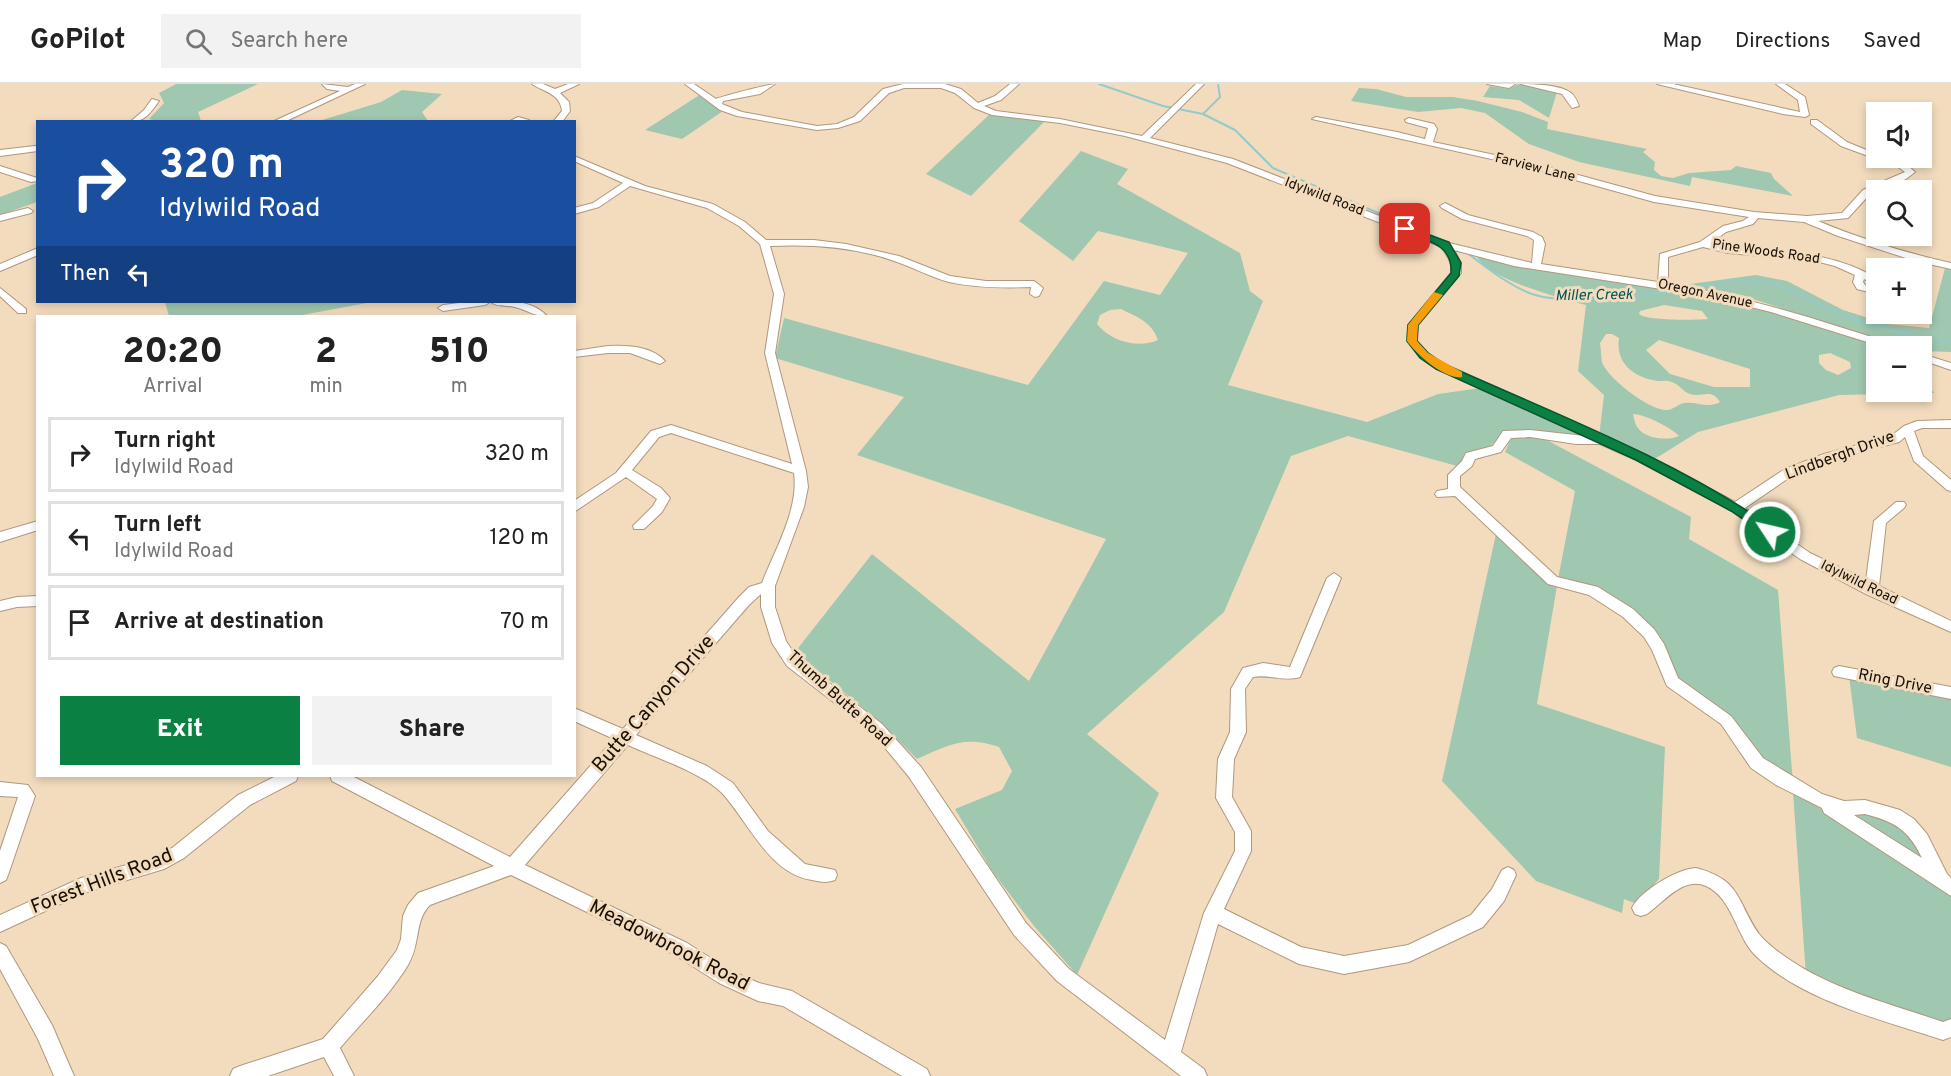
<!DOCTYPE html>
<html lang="en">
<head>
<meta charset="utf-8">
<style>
  body { margin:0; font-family:Overpass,sans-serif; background:#f2f2f2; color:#222; height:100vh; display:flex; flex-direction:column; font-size:22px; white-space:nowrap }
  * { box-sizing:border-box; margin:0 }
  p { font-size:20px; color:#767676 }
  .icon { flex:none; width:33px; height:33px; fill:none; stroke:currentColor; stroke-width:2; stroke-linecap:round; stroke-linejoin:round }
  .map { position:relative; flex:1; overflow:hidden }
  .panel { position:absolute; left:36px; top:231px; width:540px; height:462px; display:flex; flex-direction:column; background:#fff; border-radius:0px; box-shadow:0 3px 9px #0003 }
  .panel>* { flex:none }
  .top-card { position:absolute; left:36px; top:36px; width:540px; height:183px; border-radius:0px; box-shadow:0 3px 9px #0003; background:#1a4fa0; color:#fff; overflow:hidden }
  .controls { position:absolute; left:1866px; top:18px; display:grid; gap:12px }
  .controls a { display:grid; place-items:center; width:66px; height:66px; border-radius:0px; background:#fff; box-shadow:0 3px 9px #0003; font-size:30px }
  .pin { position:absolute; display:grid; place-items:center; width:51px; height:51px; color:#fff; margin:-26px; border-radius:12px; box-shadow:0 3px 9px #0006 }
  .me { position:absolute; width:66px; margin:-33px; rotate:305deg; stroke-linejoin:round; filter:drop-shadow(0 0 4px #0008) }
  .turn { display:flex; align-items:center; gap:21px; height:126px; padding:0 24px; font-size:27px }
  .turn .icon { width:78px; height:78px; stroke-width:2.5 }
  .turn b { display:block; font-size:42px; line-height:51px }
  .then { display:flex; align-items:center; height:57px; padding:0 24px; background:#0003; gap:12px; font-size:22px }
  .eta { display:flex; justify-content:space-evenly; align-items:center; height:102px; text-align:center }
  .eta b { font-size:36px; font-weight:800; line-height:42px }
  .action { display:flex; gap:12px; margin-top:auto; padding:12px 24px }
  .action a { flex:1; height:69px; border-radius:0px; background:#0b8043; color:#fff; font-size:24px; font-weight:800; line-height:69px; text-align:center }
  .action a+a { background:#f2f2f2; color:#222 }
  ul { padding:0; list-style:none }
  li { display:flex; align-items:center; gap:18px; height:75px; margin:0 12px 9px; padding:0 12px; border:3px solid #e0e0e0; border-radius:0px }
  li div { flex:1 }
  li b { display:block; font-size:22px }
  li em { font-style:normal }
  header { display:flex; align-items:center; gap:36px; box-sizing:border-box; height:84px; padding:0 30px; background:#fff; border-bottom:2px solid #e0e0e0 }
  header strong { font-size:28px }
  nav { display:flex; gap:33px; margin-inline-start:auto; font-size:21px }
  .search { width:420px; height:54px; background:#f2f2f2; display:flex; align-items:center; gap:15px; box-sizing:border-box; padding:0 21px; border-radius:0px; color:#767676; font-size:22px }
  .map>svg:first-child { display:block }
  .green { fill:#a0c7b0; fill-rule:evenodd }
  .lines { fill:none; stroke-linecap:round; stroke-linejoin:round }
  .stream { stroke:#94cbca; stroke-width:2 }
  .minor-casing { stroke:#af987d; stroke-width:2 }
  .minor { fill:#fff; fill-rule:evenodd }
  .route { fill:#0b8043; stroke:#07532c; stroke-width:1.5 }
  .slow { fill:#f59e0b }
  .labels { text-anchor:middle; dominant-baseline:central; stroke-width:6; stroke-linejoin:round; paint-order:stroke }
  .far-street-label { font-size:14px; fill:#170f05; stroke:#f3dcbe }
  .far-water-label { font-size:15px; font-style:italic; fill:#055; stroke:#f3dcbe }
  .street-label { font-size:16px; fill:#170f05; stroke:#f3dcbe }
  .near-street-label { font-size:20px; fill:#170f05; stroke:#f3dcbe }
</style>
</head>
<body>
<header>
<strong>GoPilot</strong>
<div class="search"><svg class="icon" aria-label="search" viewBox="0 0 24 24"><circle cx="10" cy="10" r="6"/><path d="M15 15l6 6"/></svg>Search here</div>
<nav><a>Map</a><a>Directions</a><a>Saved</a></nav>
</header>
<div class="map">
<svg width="1951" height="992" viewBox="0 0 1951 992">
  <rect width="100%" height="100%" fill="#f3dcbe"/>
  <path class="green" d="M176 0H258L198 28 201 37 159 38 149 35 164 19 159 9Z
    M1518 0 1557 8 1549 34 1519 16 1483 13 1490 2 1509 5Z
    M1359 4 1376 5 1406 13H1453L1478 17 1522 28 1548 38 1547 45 1647 65 1643 68 1655 78 1654 86 1661 92 1673 94 1689 89 1731 86 1736 82 1771 89 1774 95 1793 112 1692 93 1690 102 1579 78 1529 60 1485 29 1461 24 1418 28 1351 17Z
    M402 6 442 10 422 28 428 37H319L381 18Z
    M701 10 723 27 682 55 645 46Z
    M990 30 1045 37 971 112 926 90Z
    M1081 67 1128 85 1117 100 1240 169 1250 207 1263 217 1228 301 1367 338 1438 310 1481 304 1589 354 1582 355 1521 346H1505L1490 363 1467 370 1463 378 1457 382 1348 352 1291 372 1224 528 1087 650 1159 709 1077 891 1034 842 992 787 955 725 1002 706 1012 687 999 663C965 651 948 661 917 675L879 637 795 568 872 470 1029 597 1106 455 857 371 904 313 775 274 784 234 1028 301 1104 197 1160 211 1188 169 1098 147 1073 177 1019 137ZM1121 225C1137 233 1152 238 1158 256 1138 265 1110 257 1097 240L1100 231 1110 226Z
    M37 99V118L0 131V113Z
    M1476 172C1551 191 1629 196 1706 211 1766 223 1824 243 1882 262H1876V308H1922V292L1934 309 1839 311 1698 348 1653 376 1599 353 1604 311 1578 287 1586 221C1558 213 1492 197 1476 172ZM1664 221 1702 227 1708 235C1696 236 1646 237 1639 230L1640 227ZM1606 250H1612L1619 254C1615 279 1634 294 1658 297 1662 297 1667 296 1672 298 1681 301 1684 311 1696 311 1707 311 1712 306 1720 318 1708 325 1697 317 1684 319 1678 320 1673 326 1667 326 1650 327 1607 294 1602 278 1601 272 1601 265 1600 259ZM1659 256 1750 285V303H1714L1670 290 1646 266ZM1830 269 1850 278 1851 284 1838 291 1826 286 1819 279V271ZM1633 330C1644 330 1672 344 1679 352 1669 357 1645 355 1638 344 1635 341 1634 334 1633 330Z
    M1945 184 1951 185V268L1922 267V262H1898L1756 216 1683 201 1756 191 1787 197 1843 226 1888 240 1929 244Z
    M165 218H372L297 232H169Z
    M1512 352 1541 353 1691 433 1689 455 1778 506 1793 700 1760 677 1679 598 1663 558 1632 527 1558 495 1575 407 1505 368Z
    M1496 450 1557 502 1537 620 1665 663 1659 795 1637 820 1624 815 1622 829 1536 797 1442 697Z
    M1849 592 1951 613V683L1857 654Z
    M1793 708 1929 790 1951 809V936L1940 940 1806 892Z
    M1867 727 1892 735 1914 751 1925 778 1846 730Z"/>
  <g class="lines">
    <path class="stream" d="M1099 0 1163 22 1203 30 1235 46 1273 84 1458 163
      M1203 30 1220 13 1218 0
      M1466 168C1486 183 1508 201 1532 210 1567 222 1640 212 1678 207
      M1687 205 1735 196 1772 198 1849 234 1892 247 1951 259"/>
    <defs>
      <path id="minor" d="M322 0 348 3 355 0H365L284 38H272L340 7 327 5Z
        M532 0H543L555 5 568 0H579L560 9 569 18 570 27 562 38H553L562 27C560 9 544 8 532 0Z
        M685 0H694L716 15C720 13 770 0 775 0L760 10 723 17 722 20 742 28 817 42 837 40 854 33 883 5 903 0H945L961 5 978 19 995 12 1010 0H1019L1001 16 984 22 996 27 1060 35 1142 52 1196 0H1204L1150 54 1233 75 1449 159 1532 179 1534 156 1527 152 1462 135 1442 124 1440 122 1445 119 1468 131 1533 148 1542 153 1545 160 1541 180 1658 198 1660 170 1700 158 1723 142 1743 137 1749 133 1654 118 1536 85 1312 35 1316 33 1397 48 1425 55 1428 44 1406 38 1405 36 1409 34 1434 40 1437 45 1433 58 1538 80 1655 112 1754 128 1807 132 1842 129 1863 106 1905 88 1898 83 1841 62 1811 40V36H1817L1847 58 1876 70V74C1891 74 1905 78 1915 88L1906 95 1870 110 1848 134 1818 137C1861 155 1906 169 1951 179V185L1915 177 1838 152 1804 138 1758 134 1753 140 1726 148 1711 159C1728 164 1746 164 1763 166 1803 169 1842 173 1876 194V201L1864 195 1863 198 1865 201 1876 204V210L1857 205 1853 198 1855 191 1835 182 1811 176 1728 169 1703 163 1668 173V200C1745 212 1819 236 1893 260L1894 262H1880L1771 228 1706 212 1514 182 1454 166 1461 179V189L1418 241 1417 257 1428 269 1444 280 1644 370 1735 418 1785 385 1824 370 1891 352 1904 342 1917 337 1951 336V344H1922L1914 347 1923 372 1951 396V407L1947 406 1914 377 1905 353 1899 358 1832 376 1793 391 1745 424 1810 469 1866 496 1874 437 1896 418H1904L1906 421 1904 424 1886 439 1879 502 1951 537V548L1866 510 1800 475 1732 427 1636 376 1600 360H1576L1530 353 1511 354 1501 368 1475 375 1472 382 1460 392V403L1557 493 1598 503 1633 525 1654 545 1664 560 1678 594 1731 632 1763 674 1822 710 1844 717 1865 716 1900 726 1914 735 1927 750 1947 790 1951 794V812L1824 729 1822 724 1776 701 1751 684 1721 640 1667 602 1652 566 1644 553 1623 533 1589 511 1548 500 1455 412 1437 413 1435 410 1437 407 1448 405V391L1462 377 1466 369 1493 362 1503 347 1530 346 1585 352 1436 284 1420 273 1407 257 1408 241 1451 189V179L1442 163 1227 79 1125 52 1060 39 992 31 974 24 955 9 941 4H904L889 9 860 37 838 44 817 46 737 32 720 26ZM1865 730C1895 738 1908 745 1922 774L1854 731Z
        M1487 0H1515L1509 4Z
        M1521 0C1533 0 1562 1 1571 9 1575 12 1577 17 1579 22L1572 24 1562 10Z
        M1657 0H1673L1800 28 1798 16 1776 0H1785L1805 13 1809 31 1805 33 1783 30Z
        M152 15 159 17C151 28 145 38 130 38L144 26Z
        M518 33 529 36 530 38H508Z
        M35 62 38 63V67L0 72V66Z
        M574 72 645 102 713 120 745 138 766 156H814L846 160 899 172 950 192 986 197H1034L1043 204 1039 212 1035 213 1030 210 1031 203C1004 204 976 204 949 198 930 193 915 184 897 178 857 163 812 160 770 162L784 210 775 269 806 387 808 403 804 423 775 502V523L786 557 797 574 882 640 921 683 1026 839 1069 885 1165 956 1204 829 1235 767V748L1216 714 1218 675 1230 648 1231 605 1243 584 1263 579 1290 583 1327 494 1334 489 1341 494 1300 593C1285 598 1268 590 1253 593L1245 605 1246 648 1234 675 1232 713 1251 747V767L1224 825 1301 863 1344 872 1408 861 1471 831 1492 805 1502 786 1508 783 1514 786 1516 791 1504 817 1483 843 1409 878 1344 890 1299 880 1218 840 1181 968 1204 985 1207 992H1181L1057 897 1014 851 909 693 872 648 787 582 772 559 761 523V510L749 521 636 651 707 682 733 699 768 747 805 780 835 786 837 791 835 796C827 799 821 798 812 796 769 790 748 737 722 709 701 688 656 674 628 661L525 781 687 859 731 887 759 899 792 907 927 985 930 992H902L783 922 758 917 719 899 675 871 511 791 430 821C414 837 421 859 408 881 390 911 363 937 340 964L354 992H334L324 973 268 992H230L233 985 240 982 323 955 378 892 397 866 401 855 403 832 408 821 418 809 494 782 332 697 330 692H352L510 773 614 655 574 637V624L623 645 739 513 749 503 762 499C775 465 799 426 794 389L671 349 659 353 632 386 661 404 670 414 662 428 644 445H634L633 442 653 422 657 415 626 393 574 428V417L616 389 651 347 671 341 792 380 765 269 774 210 760 160 739 142 707 124 630 102 599 123 574 130V124L593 119 623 99 574 77Z
        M0 82 37 94 38 97 31 98 0 88Z
        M28 124 33 127 31 129 0 137V131Z
        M38 164V171L0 187V180Z
        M0 204 26 225V229H18L0 212Z
        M467 218H490L485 221 443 227 438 224 443 221Z
        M491 218C510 216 533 217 547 232 535 233 527 226 515 223 506 221 497 223 491 218Z
        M608 262C628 261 651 262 665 277L660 280 630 269H608L574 273V267Z
        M1922 270 1951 279V286L1922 276Z
        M38 437V446L0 458V448Z
        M38 512V522L17 523 0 527V517L17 513Z
        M1839 582 1951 603V615L1834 592 1832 588 1834 584Z
        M276 692H298L296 697 250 721 184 774 164 785 84 809 0 848V831L81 794 154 773 172 764 238 711Z
        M0 698 28 701 35 712 8 791 6 796 0 799V767L18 713 0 712Z
        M1696 784C1742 796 1736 817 1759 850 1767 860 1777 867 1787 874 1833 906 1891 920 1943 938L1951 935V953L1943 956C1883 936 1802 917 1756 872 1736 853 1733 814 1706 802 1683 792 1664 818 1647 830L1641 832 1635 830 1632 824C1640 807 1677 785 1696 784Z
        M0 859 6 862 52 941 74 992H54L38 955 0 885Z"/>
    </defs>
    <use href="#minor" class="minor-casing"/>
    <use href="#minor" class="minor"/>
  </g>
  <path class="route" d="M1405 142 1449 158 1461 179 1459 192 1418 241 1417 257 1428 269 1444 280C1556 330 1674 375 1775 445L1777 448 1775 451H1766L1731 427 1636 376 1436 285 1420 274 1407 257 1408 241 1451 189C1453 159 1424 156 1402 147L1400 145Z"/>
  <path class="slow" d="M1434 208 1443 211 1418 241 1417 257 1428 269 1462 288V293C1445 296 1416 270 1407 257L1408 241Z"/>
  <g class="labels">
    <g class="far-street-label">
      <text transform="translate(1535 84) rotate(14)">Farview Lane</text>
      <text transform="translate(1324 113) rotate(21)">Idylwild Road</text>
      <text transform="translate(1766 168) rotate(8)">Pine Woods Road</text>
      <text transform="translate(1705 210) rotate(12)">Oregon Avenue</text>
      <text transform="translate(1859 499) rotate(26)">Idylwild Road</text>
    </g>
    <g class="far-water-label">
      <text transform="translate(1594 212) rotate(-1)">Miller Creek</text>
    </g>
    <g class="street-label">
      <text transform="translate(1840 372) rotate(-20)">Lindbergh Drive</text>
      <text transform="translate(1895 598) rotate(11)">Ring Drive</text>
      <text transform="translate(839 615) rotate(42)">Thumb Butte Road</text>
    </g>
    <g class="near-street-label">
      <text transform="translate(654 620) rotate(-49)">Butte Canyon Drive</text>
      <text transform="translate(102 798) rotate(-21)">Forest Hills Road</text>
      <text transform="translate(669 862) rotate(27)">Meadowbrook Road</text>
    </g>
  </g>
</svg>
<div class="controls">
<a><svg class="icon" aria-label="sound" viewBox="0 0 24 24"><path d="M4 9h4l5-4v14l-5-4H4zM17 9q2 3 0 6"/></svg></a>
<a><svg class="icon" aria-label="search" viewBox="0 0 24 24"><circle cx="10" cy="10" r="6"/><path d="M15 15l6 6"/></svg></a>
<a>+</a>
<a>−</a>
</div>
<div class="pin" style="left:1405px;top:145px;background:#d93025"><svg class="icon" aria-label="arrive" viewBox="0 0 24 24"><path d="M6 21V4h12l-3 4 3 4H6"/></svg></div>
<svg class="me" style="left:1770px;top:448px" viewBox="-20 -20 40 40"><circle r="17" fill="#0b8043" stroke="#fff" stroke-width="3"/><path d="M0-11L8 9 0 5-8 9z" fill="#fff"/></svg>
<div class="top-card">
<div class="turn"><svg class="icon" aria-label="right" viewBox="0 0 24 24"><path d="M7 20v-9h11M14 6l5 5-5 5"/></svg><div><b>320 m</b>Idylwild Road</div></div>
<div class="then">Then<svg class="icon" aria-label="left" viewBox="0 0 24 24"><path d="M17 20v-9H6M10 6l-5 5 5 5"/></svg></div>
</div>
<section class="panel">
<div class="eta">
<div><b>20:20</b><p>Arrival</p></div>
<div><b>2</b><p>min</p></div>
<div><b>510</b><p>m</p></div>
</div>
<ul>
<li><svg class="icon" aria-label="right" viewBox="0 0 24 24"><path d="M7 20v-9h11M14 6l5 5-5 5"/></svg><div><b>Turn right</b><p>Idylwild Road</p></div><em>320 m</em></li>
<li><svg class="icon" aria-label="left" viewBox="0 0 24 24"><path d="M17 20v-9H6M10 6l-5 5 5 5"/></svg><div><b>Turn left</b><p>Idylwild Road</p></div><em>120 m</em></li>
<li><svg class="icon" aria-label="arrive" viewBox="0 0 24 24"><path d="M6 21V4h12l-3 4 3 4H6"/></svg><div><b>Arrive at destination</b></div><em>70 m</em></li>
</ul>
<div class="action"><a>Exit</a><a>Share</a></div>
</section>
</div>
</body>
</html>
